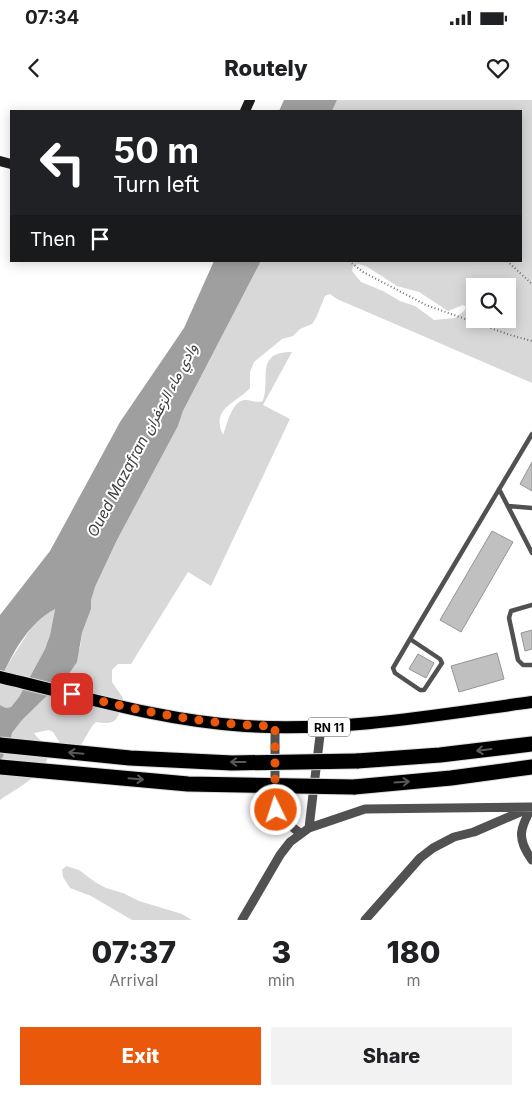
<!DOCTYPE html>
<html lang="en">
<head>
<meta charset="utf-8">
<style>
  body { margin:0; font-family:Inter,Vazirmatn,sans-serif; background:#f2f2f2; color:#202124; height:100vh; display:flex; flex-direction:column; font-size:19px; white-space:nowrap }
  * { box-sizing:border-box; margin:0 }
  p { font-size:16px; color:#757577 }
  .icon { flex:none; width:28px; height:28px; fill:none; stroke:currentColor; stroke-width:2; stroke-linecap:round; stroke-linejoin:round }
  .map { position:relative; height:820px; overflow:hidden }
  .side { display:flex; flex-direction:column; background:#fff; flex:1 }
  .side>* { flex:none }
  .banner { position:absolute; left:10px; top:10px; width:512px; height:152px; border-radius:0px; box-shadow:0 2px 12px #0003; background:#202124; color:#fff; overflow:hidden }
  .controls { position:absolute; left:466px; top:178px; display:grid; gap:10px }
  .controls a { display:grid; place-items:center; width:50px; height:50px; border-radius:0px; background:#fff; box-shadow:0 2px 12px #0003; font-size:25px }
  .pin { position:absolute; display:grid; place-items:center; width:42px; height:42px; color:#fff; margin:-21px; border-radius:10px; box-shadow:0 2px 8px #0006 }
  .me { position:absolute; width:55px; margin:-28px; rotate:356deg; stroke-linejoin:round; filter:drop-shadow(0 0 4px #0008) }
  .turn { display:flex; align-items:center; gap:18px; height:105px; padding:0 20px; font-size:22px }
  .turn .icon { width:65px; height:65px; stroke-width:2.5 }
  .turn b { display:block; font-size:35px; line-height:42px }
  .then { display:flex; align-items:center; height:48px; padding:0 20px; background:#0003; gap:10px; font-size:19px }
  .eta { display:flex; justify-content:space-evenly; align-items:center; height:85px; text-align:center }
  .eta b { font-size:30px; font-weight:800; line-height:35px }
  .action { display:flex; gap:10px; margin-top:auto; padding:10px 20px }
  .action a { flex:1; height:58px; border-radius:0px; background:#ea580c; color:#fff; font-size:20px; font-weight:800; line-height:58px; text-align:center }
  .action a+a { background:#f2f2f2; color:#202124 }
  .status { display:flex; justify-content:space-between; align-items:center; height:35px; padding:0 25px; background:#fff; direction:ltr }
  .status svg { height:14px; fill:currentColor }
  header { display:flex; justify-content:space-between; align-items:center; height:65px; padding:0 20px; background:#fff; font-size:22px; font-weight:800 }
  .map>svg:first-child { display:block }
  .green { fill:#d8d8d8; fill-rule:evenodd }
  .water { fill:#9f9f9f }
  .building { fill:#c0c0c0; stroke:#959595 }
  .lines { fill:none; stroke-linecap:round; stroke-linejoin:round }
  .primary-casing { stroke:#dbdbdb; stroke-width:14 }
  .highway-casing { stroke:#dbdbdb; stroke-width:17 }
  .path { stroke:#737373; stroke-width:2; stroke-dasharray:1 2.5; stroke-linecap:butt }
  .lane { stroke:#515151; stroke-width:4.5 }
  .street { stroke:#515151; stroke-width:9 }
  .secondary { stroke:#1e1e1e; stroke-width:10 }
  .primary { stroke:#000; stroke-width:12 }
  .highway { stroke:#000; stroke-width:15 }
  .highway-bridge-casing { stroke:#dbdbdb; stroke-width:17; stroke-linecap:butt }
  .highway-bridge { stroke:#000; stroke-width:15 }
  .oneway { stroke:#595959 }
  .route { stroke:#ea580c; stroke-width:9; stroke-dasharray:0 16.2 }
  .labels { text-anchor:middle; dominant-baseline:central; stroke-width:4; stroke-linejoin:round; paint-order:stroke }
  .shield { fill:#fff; stroke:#4c4c4c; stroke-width:1 }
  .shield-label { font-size:12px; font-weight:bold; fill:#000 }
  .water-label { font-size:15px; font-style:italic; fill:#404040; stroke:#fff }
</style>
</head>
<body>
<div class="status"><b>07:34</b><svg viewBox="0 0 49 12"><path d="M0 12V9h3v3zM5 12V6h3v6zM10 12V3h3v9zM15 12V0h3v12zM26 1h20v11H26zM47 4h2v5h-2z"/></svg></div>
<header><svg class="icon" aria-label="back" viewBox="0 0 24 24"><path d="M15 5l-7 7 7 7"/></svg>Routely<svg class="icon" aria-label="heart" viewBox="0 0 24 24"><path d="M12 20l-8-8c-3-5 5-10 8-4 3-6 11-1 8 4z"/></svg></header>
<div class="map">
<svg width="532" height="820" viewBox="0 0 532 820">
  <rect width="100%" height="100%" fill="#fff"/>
  <path class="green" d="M337 0H532V283L337 199 330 194 325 196 316 218 312 224 300 229 293 236 282 239 254 262 250 272V288C237 303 210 308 223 335 227 325 232 298 247 300 254 301 256 303 263 301 271 279 254 252 292 252L263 305 290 319 211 486 188 472 131 564H118L112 570V582L123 598C118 618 119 626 96 622 88 629 86 640 78 648L62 646 53 632 49 630 34 633C37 639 45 642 47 648 55 670 15 689 0 700V662L10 643 12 633 21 620 41 600 80 548 82 533 91 509 90 500 95 487 117 440 178 326 183 311 261 161H521V11H332ZM358 164 366 166 397 186 419 192 448 211 463 205 466 207 464 211 455 218 434 220 415 206 400 201 383 191 361 182 352 171 353 166ZM475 186H508V219H475Z
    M55 508 50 535 45 549 19 597 11 607 6 608 0 605V581L8 564 33 525 45 514Z
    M66 766 79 770 95 782 106 788 123 793 139 801 182 814 192 820H132L91 796 70 788 63 777 62 770Z"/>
  <path class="water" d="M284 0H337L332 11H279Z
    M214 161H261L183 311 178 326 117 440 95 487 91 500V509L82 533 77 562 68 575 21 621 12 633 10 643 0 662V605L6 608 11 607 19 597 45 549 50 535 55 509C28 523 12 554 0 581V515L50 451 120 322 184 228Z"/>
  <path class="building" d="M532 362V391L520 384Z
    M492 431 513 442 461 532 440 520Z
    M532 530V549L525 551 521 533Z
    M497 553 504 579 459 592 451 566Z
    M418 554 434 563 426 578 409 569Z"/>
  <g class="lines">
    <defs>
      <path id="primary" d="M0 577C81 596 162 621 245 626 342 632 437 615 532 602"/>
      <path id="highway" d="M357 661 440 655 532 644
        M354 687 451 678 532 667"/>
    </defs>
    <use href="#primary" class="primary-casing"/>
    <use href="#highway" class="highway-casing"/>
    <path class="path" d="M349 161 363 172 426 205 510 235 532 241
      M507 161 532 184"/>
    <path class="lane" d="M499 389 532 453
      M508 406 532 408
      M532 505 511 511 509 518 518 560 523 565H532
      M410 539 440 559 442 563 424 590H420L395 573 393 568 410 539 532 334"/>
    <path class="street" d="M275 627V701C278 717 288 724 300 733
      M532 707C520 728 516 738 532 760
      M309 728 321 627
      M242 820 280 755 290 742 309 728 365 709 532 707
      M365 820 420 758 433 748 454 737 474 732 527 709"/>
    <path class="secondary" d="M245 11 250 0
      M0 61 11 64"/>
    <use href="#primary" class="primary"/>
    <use href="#highway" class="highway"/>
    <defs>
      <path id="highway-bridge" d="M0 645 130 658 232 663 357 661
        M0 667 188 684 354 687"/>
    </defs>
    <use href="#highway-bridge" class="highway-bridge-casing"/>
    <use href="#highway-bridge" class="highway-bridge"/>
  </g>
  <defs><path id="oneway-shaft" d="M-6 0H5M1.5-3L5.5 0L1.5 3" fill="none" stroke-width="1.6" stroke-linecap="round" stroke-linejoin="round" transform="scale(1.25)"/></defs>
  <g class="oneway">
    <use href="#oneway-shaft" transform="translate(484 650) rotate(173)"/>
    <use href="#oneway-shaft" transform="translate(76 653) rotate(-175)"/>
    <use href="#oneway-shaft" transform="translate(238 662) rotate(180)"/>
    <use href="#oneway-shaft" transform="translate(136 679) rotate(5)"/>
    <use href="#oneway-shaft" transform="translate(402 682) rotate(-4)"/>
  </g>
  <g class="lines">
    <path class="route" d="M72 594C141 611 204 625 275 626V701L276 710"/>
  </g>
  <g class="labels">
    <rect class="shield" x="308" y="617.5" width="42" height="19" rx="4"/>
    <g class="shield-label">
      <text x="329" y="627">RN 11</text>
    </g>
    <g class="water-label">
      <text transform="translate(142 340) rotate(-62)">Oued Mazafran وادي ماء الزعفران</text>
    </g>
  </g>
</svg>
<div class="controls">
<a><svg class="icon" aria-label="search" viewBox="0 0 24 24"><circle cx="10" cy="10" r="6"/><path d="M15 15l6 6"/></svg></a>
</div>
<div class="pin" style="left:72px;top:594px;background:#d93025"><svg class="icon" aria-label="arrive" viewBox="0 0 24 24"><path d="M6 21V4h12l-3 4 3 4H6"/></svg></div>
<svg class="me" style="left:276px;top:710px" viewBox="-20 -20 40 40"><circle r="17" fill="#ea580c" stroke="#fff" stroke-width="3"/><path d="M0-11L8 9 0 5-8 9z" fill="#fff"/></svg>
<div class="banner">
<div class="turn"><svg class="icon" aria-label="left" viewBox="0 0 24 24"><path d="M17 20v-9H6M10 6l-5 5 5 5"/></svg><div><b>50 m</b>Turn left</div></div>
<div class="then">Then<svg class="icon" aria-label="arrive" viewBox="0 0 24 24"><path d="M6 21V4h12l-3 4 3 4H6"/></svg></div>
</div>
</div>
<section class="side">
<div class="eta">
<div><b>07:37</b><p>Arrival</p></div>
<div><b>3</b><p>min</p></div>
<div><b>180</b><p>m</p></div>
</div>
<div class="action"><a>Exit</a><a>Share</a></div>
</section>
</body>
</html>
